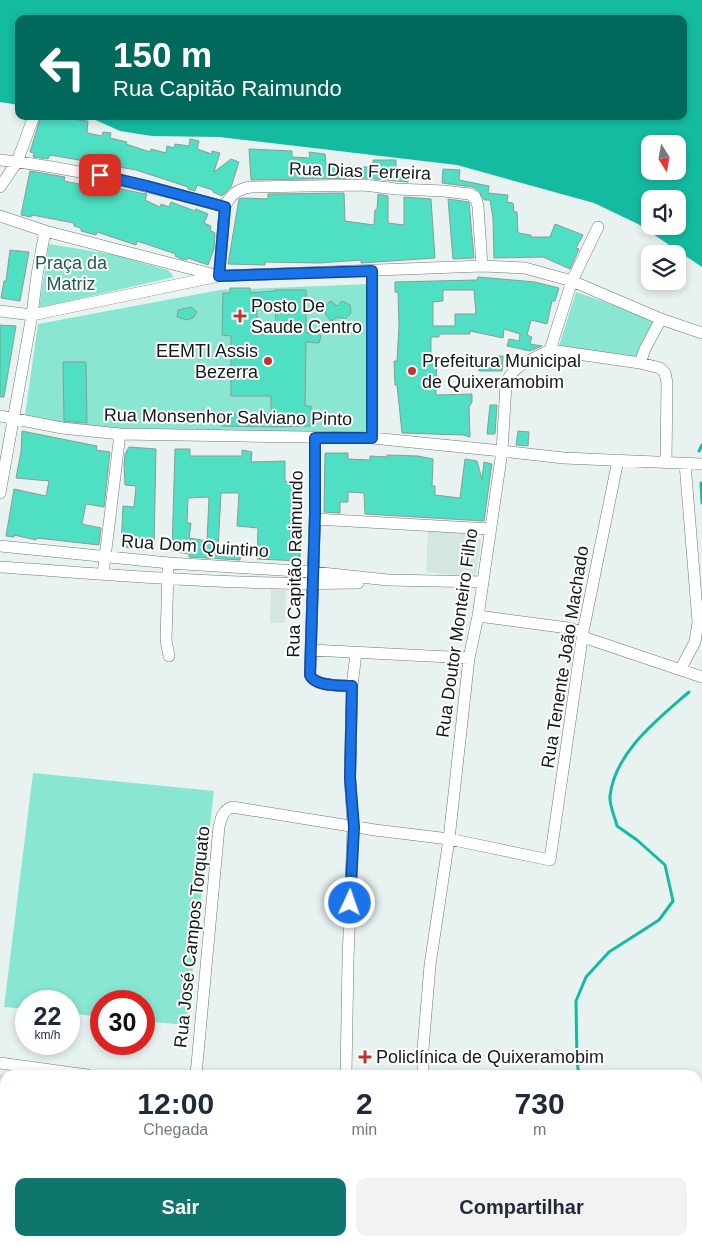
<!DOCTYPE html>
<html lang="pt">
<head>
<meta charset="utf-8">
<style>
  body { margin:0; font-family:Arial,sans-serif; background:#f2f2f3; color:#1f2937; height:100vh; display:flex; flex-direction:column; font-size:19px; white-space:nowrap }
  * { box-sizing:border-box; margin:0 }
  p { font-size:16px; color:#747a83 }
  .icon { flex:none; width:28px; height:28px; fill:none; stroke:currentColor; stroke-width:2; stroke-linecap:round; stroke-linejoin:round }
  .map { position:relative; flex:1; overflow:hidden }
  .drawer { position:absolute; left:0px; top:1070px; width:702px; height:176px; display:flex; flex-direction:column; background:#fff; border-radius:15px 15px 0 0; box-shadow:0 2px 8px #0003 }
  .drawer>* { flex:none }
  .top-card { position:absolute; left:15px; top:15px; width:672px; height:105px; border-radius:10px; box-shadow:0 2px 8px #0003; background:#00695c; color:#fff; overflow:hidden }
  .needle { width:32px; rotate:169deg }
  .tools { position:absolute; left:641px; top:135px; display:grid; gap:10px }
  .tools a { display:grid; place-items:center; width:45px; height:45px; border-radius:10px; background:#fff; box-shadow:0 2px 8px #0003; font-size:25px }
  .speed { position:absolute; left:15px; top:990px; display:flex; gap:10px; font-size:25px; font-weight:700; text-align:center }
  .speed>* { display:grid; place-content:center; width:65px; height:65px; border-radius:50%; background:#fff; box-shadow:0 2px 8px #0003; line-height:1 }
  .speed small { font-size:12px; font-weight:400 }
  .speed .limit { border:8px solid #d22; background:#fff; color:#111 }
  .pin { position:absolute; display:grid; place-items:center; width:42px; height:42px; color:#fff; margin:-21px; border-radius:10px; box-shadow:0 2px 8px #0006 }
  .me { position:absolute; width:55px; margin:-28px; rotate:3deg; stroke-linejoin:round; filter:drop-shadow(0 0 4px #0008) }
  .turn { display:flex; align-items:center; gap:18px; height:105px; padding:0 15px; font-size:22px }
  .turn .icon { width:65px; height:65px; stroke-width:2.5 }
  .turn b { display:block; font-size:35px; line-height:42px }
  .eta { display:flex; justify-content:space-evenly; align-items:center; height:85px; text-align:center }
  .eta b { font-size:30px; font-weight:600; line-height:35px }
  .action { display:flex; gap:10px; margin-top:auto; padding:10px 15px }
  .action a { flex:1; height:58px; border-radius:10px; background:#0f766e; color:#fff; font-size:20px; font-weight:600; line-height:58px; text-align:center }
  .action a+a { background:#f2f2f3; color:#1f2937 }
  .map>svg:first-child { display:block }
  .built { fill:#d3e6e1 }
  .green { fill:#89e6d1 }
  .water { fill:#14bba1; fill-rule:evenodd }
  .lines { fill:none; stroke-linecap:round; stroke-linejoin:round }
  .stream { stroke:#14bba1; stroke-width:3 }
  .building { fill:#4fdfc3; stroke:#909997; fill-rule:evenodd }
  .minor-casing { stroke:#707976; stroke-width:12 }
  .minor { stroke:#fff; stroke-width:11 }
  .route-casing { stroke:#114b97; stroke-width:12 }
  .route { stroke:#1a73e8; stroke-width:9 }
  .poi-dot { fill:#c2342d; stroke:#fff; stroke-width:2 }
  .labels { text-anchor:middle; dominant-baseline:central; stroke-width:4; stroke-linejoin:round; paint-order:stroke }
  .street-label { font-size:18px; fill:#151818; stroke:#fff }
  .park-label { font-size:18px; fill:#205a4f; stroke:#fff }
  .poi-label { font-size:18px; fill:#151818; stroke:#fff; text-anchor:start }
</style>
</head>
<body>
<div class="map">
<svg width="702" height="1246" viewBox="0 0 702 1246">
  <rect width="100%" height="100%" fill="#e8f2f0"/>
  <path class="built" d="M428 529 475 533V540H481L476 577 426 572Z
    M271 589 286 590 285 623H270Z
    M0 1074 12 1075H5V1210H0Z"/>
  <path class="green" d="M49 244 116 255 168 270 174 277 39 308Z
    M369 284 367 433 60 427 25 415 38 324 220 290Z
    M576 292 654 319 643 349 636 358 559 346Z
    M33 773 214 791 186 1025 144 1021V1001H101V1017L69 1013V1001H26V1009L4 1007Z"/>
  <path class="water" d="M0 0H702V267L638 224 594 203 457 165 219 137 152 136 120 131 91 118 81 116H684V19H19V105L0 102ZM650 144H678V171H650ZM650 199H678V226H650Z"/>
  <g class="lines">
    <path class="stream" d="M699 451 702 445
      M701 483 702 503
      M579 1075 577 1062 576 1001 586 977 609 952 659 920 673 901 665 865 637 840 617 826C615 817 609 805 610 796 615 752 658 719 689 692
      M630 1241 633 1246"/>
  </g>
  <path class="building" d="M41 116 78 117V120L88 121 87 133 102 136 103 132 111 133 110 138 127 142 126 144 150 152 151 149 166 153 167 146 174 148 175 144 189 146 190 139 199 141 197 149 212 154V151L220 153 214 172 231 159 239 162 231 187 222 196 213 192V190L197 185 195 191 188 189V187L136 170 50 155 48 159 33 157 34 153 30 152Z
    M249 149 292 151V157L310 158 309 152 325 154 326 164 343 167H373V160H396V171L409 172 408 182 364 178 251 180Z
    M443 169 460 170 459 180 489 186 488 193 508 195 507 202 513 203 514 212H517L518 233 531 235V237H550L555 224 583 235 576 248 579 249 570 269 543 257 494 258 493 218 490 200H484L479 191 472 187 442 183Z
    M30 171 65 177 64 181 84 185 85 181 140 193 147 194 145 200 160 207 161 204 169 207 171 202 195 211 196 209 208 214 204 223 211 226 210 230 215 233 214 249 208 265 188 258 187 260 181 259 175 256 176 254 137 241 136 245 97 232 96 235 81 231V228L74 226V223L32 215 31 217 21 215Z
    M344 193 345 221 374 225 375 210H377L378 194 388 196V223L404 225V197L431 199 435 258 361 263V260L320 263 265 262V265L228 264 239 199 241 198 268 199V194Z
    M448 199 469 202 474 258 453 259Z
    M10 250 29 252 20 301 1 298 4 281H6Z
    M478 277 535 282 559 288 555 301H552L547 324 531 320 527 335 532 337 530 344 542 346 530 351 507 346 509 339 519 341 520 334 504 329 503 338 470 331V334H439V337H431V358L437 357 436 395 472 394V402L469 407 470 437 463 435 402 433 397 385H395L394 361H397L399 325 398 292H395V282L477 280ZM443 290H474L476 314H455V326H433V302L443 301Z
    M230 288H250V293L275 291V290H306V333L318 332 321 336 319 343 306 342 305 406H311V426L271 427 222 426V414H271V396H231V336L222 335 223 293H230ZM275 307 276 324 257 325V308Z
    M331 301 337 306 342 301 350 305 351 313 345 319 338 317 331 321 326 315 325 306Z
    M191 307 197 312 193 318 187 320 177 317 178 310Z
    M0 325 16 326 4 397H0Z
    M503 356 502 371H479V357Z
    M63 362H86L87 423 64 421Z
    M490 405H497L495 434H487Z
    M22 431 97 446 96 450 110 452 104 507 86 504 82 524 101 528 99 545 37 538 36 540 14 535V537L6 536 14 489 46 496 49 481 16 478 21 452Z
    M518 431 529 432 528 446 516 445Z
    M129 447 156 449 154 550 121 547 123 506 134 507 136 486 125 485 124 465 125 454Z
    M175 449H190V456H242V450L252 452 251 462 285 461V481L292 484H301L300 561 257 559 258 528 237 526 239 493H221L218 549 241 550 240 560 189 557V554L172 551ZM209 497 207 541 189 538 191 523H187L188 498Z
    M325 453H348V459L370 460V456L387 457V455L418 456 433 459 432 486H435V495L460 498 465 459 477 461 482 479 484 462 492 464 484 521 365 514 364 493 348 492V502H340V513L324 512Z"/>
  <g class="lines">
    <defs>
      <path id="minor" d="M0 160C77 168 151 187 225 207
        M0 187 17 162 34 116
        M0 216 45 231 219 276 482 266 525 268 572 281 661 319 702 333
        M0 311 32 315 219 276 225 207C230 195 237 189 251 187L364 185 396 189 444 191 469 194 475 197 478 206 482 266
        M550 350 640 363 660 368 665 373 667 383 666 462
        M640 363 645 349 661 319
        M0 416 62 428 120 434 372 438 502 451 564 458 702 464
        M315 438V514L310 675C316 687 340 685 352 686
        M372 438V271
        M0 493 32 315 37 275 45 231
        M315 519 490 529
        M0 546 169 563 313 572 388 580 483 582
        M0 567C118 575 239 586 358 583
        M168 570 166 640 169 656
        M103 574 120 434
        M478 616 568 628 583 632
        M583 637 702 677
        M311 650 469 658
        M680 670 695 642 698 622 685 463
        M0 1063 87 1075
        M196 1075 219 827C221 819 222 811 232 807L375 830 449 839 550 860 583 632 618 460
        M346 1075 348 960 353 827 350 778 352 686 356 653
        M423 1075V1049L430 965 449 839 469 658 478 616 502 451 506 385C511 365 534 359 550 350L572 281 598 227
        M0 1215 5 1216
        M220 1241 262 1246
        M429 1241V1246
        M45 1246 46 1241
        M175 1246V1241
        M348 1246V1241"/>
    </defs>
    <use href="#minor" class="minor-casing"/>
    <use href="#minor" class="minor"/>
  </g>
  <g class="lines">
    <defs>
      <path id="route" d="M100 175 147 186 225 207 219 276 372 271V438H315V514L310 675C315 687 340 685 352 686L350 778 354 827 350 903"/>
    </defs>
    <use href="#route" class="route-casing"/>
    <use href="#route" class="route"/>
  </g>
  <g class="poi-dot">
    <path d="M237.5 308.5h5v5h5v5h-5v5h-5v-5h-5v-5h5z"/>
    <circle cx="268" cy="361" r="5"/>
    <circle cx="412" cy="371" r="5"/>
    <path d="M362.5 1049.5h5v5h5v5h-5v5h-5v-5h-5v-5h5z"/>
  </g>
  <g class="labels">
    <g class="street-label">
      <text transform="translate(360 171) rotate(2)">Rua Dias Ferreira</text>
      <text transform="translate(228 417) rotate(1)">Rua Monsenhor Salviano Pinto</text>
      <text transform="translate(195 546) rotate(4)">Rua Dom Quintino</text>
      <text transform="translate(295 564) rotate(-89)">Rua Capitão Raimundo</text>
      <text transform="translate(457 633) rotate(-82)">Rua Doutor Monteiro Filho</text>
      <text transform="translate(565 657) rotate(-81)">Rua Tenente João Machado</text>
      <text transform="translate(192 937) rotate(-84)">Rua José Campos Torquato</text>
    </g>
    <g class="park-label">
      <text x="71" y="263">Praça da<tspan x="71" dy="21">Matriz</tspan></text>
    </g>
    <g class="poi-label">
      <text x="251" y="306">Posto De<tspan x="251" dy="21">Saude Centro</tspan></text>
      <text x="258" y="351" text-anchor="end">EEMTI Assis<tspan x="258" dy="21">Bezerra</tspan></text>
      <text x="422" y="361">Prefeitura Municipal<tspan x="422" dy="21">de Quixeramobim</tspan></text>
      <text x="376" y="1057">Policlínica de Quixeramobim</text>
    </g>
  </g>
</svg>
<div class="tools">
<a><svg class="needle" viewBox="-14 -14 28 28"><path d="M0-13l5 13h-10z" fill="#e53935"/><path d="M0 13l5-13h-10z" fill="#747a83"/></svg></a>
<a><svg class="icon" aria-label="sound" viewBox="0 0 24 24"><path d="M4 9h4l5-4v14l-5-4H4zM17 9q2 3 0 6"/></svg></a>
<a><svg class="icon" aria-label="layers" viewBox="0 0 24 24"><path d="M12 4l9 5-9 5-9-5zM3 14l9 5 9-5"/></svg></a>
</div>
<div class="speed"><div>22<small>km/h</small></div><div class="limit">30</div></div>
<div class="pin" style="left:100px;top:175px;background:#d93025"><svg class="icon" aria-label="arrive" viewBox="0 0 24 24"><path d="M6 21V4h12l-3 4 3 4H6"/></svg></div>
<svg class="me" style="left:350px;top:903px" viewBox="-20 -20 40 40"><circle r="17" fill="#1a73e8" stroke="#fff" stroke-width="3"/><path d="M0-11L8 9 0 5-8 9z" fill="#fff"/></svg>
<div class="top-card">
<div class="turn"><svg class="icon" aria-label="left" viewBox="0 0 24 24"><path d="M17 20v-9H6M10 6l-5 5 5 5"/></svg><div><b>150 m</b>Rua Capitão Raimundo</div></div>
</div>
<section class="drawer">
<div class="eta">
<div><b>12:00</b><p>Chegada</p></div>
<div><b>2</b><p>min</p></div>
<div><b>730</b><p>m</p></div>
</div>
<div class="action"><a>Sair</a><a>Compartilhar</a></div>
</section>
</div>
</body>
</html>
